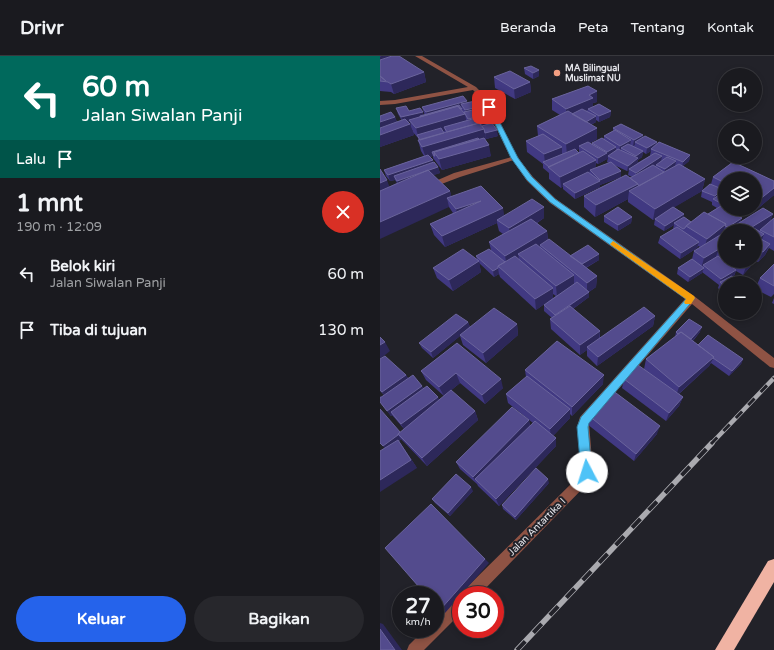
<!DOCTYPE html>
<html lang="id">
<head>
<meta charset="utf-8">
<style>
  body { margin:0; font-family:"Varela Round",sans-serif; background:#27272c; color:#f1f3f6; height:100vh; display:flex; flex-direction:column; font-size:15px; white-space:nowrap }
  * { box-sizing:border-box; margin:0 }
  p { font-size:13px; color:#9fa1a4 }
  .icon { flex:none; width:22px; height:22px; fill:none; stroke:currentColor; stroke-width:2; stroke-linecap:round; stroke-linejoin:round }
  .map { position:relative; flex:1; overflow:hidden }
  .sheet { display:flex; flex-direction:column; background:#1a1a1f; width:380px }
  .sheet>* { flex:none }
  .top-card { background:#00695c; color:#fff; overflow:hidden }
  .controls { position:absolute; left:338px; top:12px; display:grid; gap:8px }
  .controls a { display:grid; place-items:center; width:44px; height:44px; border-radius:50%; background:#1a1a1f; box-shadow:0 2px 6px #0003,0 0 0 1px #38383d; font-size:20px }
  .speed { position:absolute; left:12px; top:530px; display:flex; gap:8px; font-size:20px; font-weight:700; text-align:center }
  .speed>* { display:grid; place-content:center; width:52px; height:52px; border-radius:50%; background:#1a1a1f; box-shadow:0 2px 6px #0003,0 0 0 1px #38383d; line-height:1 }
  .speed small { font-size:10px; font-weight:400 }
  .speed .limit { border:6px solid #d22; background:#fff; color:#111 }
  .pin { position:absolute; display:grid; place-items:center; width:34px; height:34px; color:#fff; margin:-17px; border-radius:8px; box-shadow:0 2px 6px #0006 }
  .me { position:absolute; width:44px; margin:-22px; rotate:355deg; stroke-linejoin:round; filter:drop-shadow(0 0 3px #0008) }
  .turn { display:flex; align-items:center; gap:14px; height:84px; padding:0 16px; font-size:18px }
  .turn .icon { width:52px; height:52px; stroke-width:2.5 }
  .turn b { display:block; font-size:28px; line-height:34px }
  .then { display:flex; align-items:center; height:38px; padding:0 16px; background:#0003; gap:8px; font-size:15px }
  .round { display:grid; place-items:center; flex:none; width:42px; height:42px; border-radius:21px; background:#27272c }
  .overview { display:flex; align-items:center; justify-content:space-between; height:68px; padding:0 16px }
  h1 { font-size:24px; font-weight:800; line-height:30px }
  .button { display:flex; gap:8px; margin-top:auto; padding:8px 16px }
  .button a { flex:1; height:46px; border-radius:24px; background:#2563eb; color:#fff; font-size:16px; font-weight:800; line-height:46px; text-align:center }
  .button a+a { background:#27272c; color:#f1f3f6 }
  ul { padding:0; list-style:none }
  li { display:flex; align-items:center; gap:12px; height:56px; padding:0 16px }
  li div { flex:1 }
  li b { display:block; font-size:15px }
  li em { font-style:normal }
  header { display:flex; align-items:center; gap:24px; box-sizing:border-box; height:56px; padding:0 20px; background:#1a1a1f; border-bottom:1px solid #38383d }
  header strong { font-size:19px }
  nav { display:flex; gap:22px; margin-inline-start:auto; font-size:14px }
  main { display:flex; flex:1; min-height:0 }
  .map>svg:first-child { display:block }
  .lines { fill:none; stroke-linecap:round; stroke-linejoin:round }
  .lane { fill:#8f5344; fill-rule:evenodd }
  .street { fill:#8f5344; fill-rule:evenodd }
  .highway { fill:#f0b3a3; fill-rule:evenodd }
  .rail-far1-casing { stroke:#aaaaaf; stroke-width:4.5 }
  .rail-casing { stroke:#aaaaaf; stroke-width:5.5 }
  .rail-far1 { stroke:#222229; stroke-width:3; stroke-dasharray:9; stroke-linecap:butt }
  .rail { stroke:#222229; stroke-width:4; stroke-dasharray:12; stroke-linecap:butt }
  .wall { fill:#413982; fill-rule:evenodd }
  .shaded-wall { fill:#2d285a }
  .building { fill:#534b8d; stroke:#6a649c }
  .route { fill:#4fc3f7; stroke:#337fa1 }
  .slow { fill:#f59e0b }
  .poi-dot { fill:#f39f82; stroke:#222229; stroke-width:1.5 }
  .labels { text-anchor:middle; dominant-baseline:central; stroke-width:4; stroke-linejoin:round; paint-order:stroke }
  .far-poi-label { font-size:9px; font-weight:bold; fill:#e5e5ea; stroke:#222229; text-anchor:start }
  .street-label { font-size:10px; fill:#e5e5ea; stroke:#222229 }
</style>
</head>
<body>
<header>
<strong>Drivr</strong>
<nav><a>Beranda</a><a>Peta</a><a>Tentang</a><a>Kontak</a></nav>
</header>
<main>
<section class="sheet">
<div class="top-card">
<div class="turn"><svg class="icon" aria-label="left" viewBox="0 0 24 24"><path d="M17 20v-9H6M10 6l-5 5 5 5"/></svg><div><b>60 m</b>Jalan Siwalan Panji</div></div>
<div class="then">Lalu<svg class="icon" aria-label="arrive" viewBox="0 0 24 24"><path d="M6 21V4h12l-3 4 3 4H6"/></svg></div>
</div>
<div class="overview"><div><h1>1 mnt</h1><p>190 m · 12:09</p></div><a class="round" style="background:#d93025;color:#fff"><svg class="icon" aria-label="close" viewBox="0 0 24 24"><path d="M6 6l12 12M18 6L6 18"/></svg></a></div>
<ul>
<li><svg class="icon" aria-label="left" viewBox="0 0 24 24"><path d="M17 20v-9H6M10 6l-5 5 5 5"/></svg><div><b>Belok kiri</b><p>Jalan Siwalan Panji</p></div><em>60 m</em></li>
<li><svg class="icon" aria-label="arrive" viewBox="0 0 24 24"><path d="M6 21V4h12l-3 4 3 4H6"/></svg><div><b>Tiba di tujuan</b></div><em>130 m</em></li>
</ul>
<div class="button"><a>Keluar</a><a>Bagikan</a></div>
</section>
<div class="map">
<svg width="394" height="594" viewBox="0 0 394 594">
  <rect width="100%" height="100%" fill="#222229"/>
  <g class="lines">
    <path class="lane" d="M135 100 139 102 137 103 80 121 51 132H48L44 130 74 117Z"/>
    <path class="street" d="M35 0H42L96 31 108 43 138 102 153 121 176 143 314 240 394 302V312L390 311 312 248 209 367 213 416 207 428 99 539H82L84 534 199 420 201 415 197 371 200 361 305 243 170 147 147 125 131 102 103 45 93 34 15 48 0 49V45L15 44 88 31Z
      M81 540V557L44 594H27L29 589 45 573H55V563L76 542Z"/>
    <path class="highway" d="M394 503V526L354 594H335L388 505Z"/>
    <defs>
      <path id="rail-far1" d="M331 388 394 322"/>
      <path id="rail" d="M137 594 332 387"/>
    </defs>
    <use href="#rail-far1" class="rail-far1-casing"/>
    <use href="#rail" class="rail-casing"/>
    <use href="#rail-far1" class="rail-far1"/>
    <use href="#rail" class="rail"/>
  </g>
  <path class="wall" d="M0 0 44 16 46 26 14 38 11 36 0 35Z
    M144 12 159 20 153 23 145 18Z
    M114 21 150 26 151 36 135 43 115 32Z
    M208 30 217 35V46L213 47V51L219 48 231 55 230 61 219 66 216 64V66L211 69 217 72V83L210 87 212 88V87L222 82 224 83V80L233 75V72L241 68 263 79V82L265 80 277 86V88L279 86 310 99 309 105 303 110 325 123 322 135 294 151 304 158 303 162 304 161 311 166 324 156 328 158 337 152 332 149V146L321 141 322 135 331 128 333 121 353 106 394 125V139L375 155 370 153H375V123H345V153L362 162 360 166 383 152 393 158 390 165 394 162V195L389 192 385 199 378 206 375 205V175H345V205H373L370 211 363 219 356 215 354 220 352 221 358 226V227H345V237L343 238 338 232 339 229 322 216V217L308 226 297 218 298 212 312 203 314 195 320 191 318 190 317 192 300 203 278 187 280 181 293 173 294 169 284 175 274 169 275 163 273 164 248 146V143L215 161 204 151V140L246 119 250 122 252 121 248 119 249 114 247 115 234 109 241 115V121L220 129V131L195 143 183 133V130L181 132 169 123V117L163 112V108L147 96 146 85 158 80 157 70 180 59 172 54V43ZM199 93V97L196 94ZM271 95 270 99H271L257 107 258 104 262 101 263 96 266 98ZM228 101 227 106 229 107 215 112 216 107 218 108 227 103V102Z
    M87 47 104 50 105 56H103L106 60 111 68 118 80 106 83 105 84 111 100 62 114 53 102V100L50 101 53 104V106L58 111 60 117 53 119 70 135 71 140 124 159 164 151V162L157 167 167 175 168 184 190 200 219 204 206 212 217 220 216 231 209 236V241L193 253 220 275V282L275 260 273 270 217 310 207 300V294L200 299 171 273 170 263 172 262 164 255V249L170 244 156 254 120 221 119 218 114 221 99 207 101 216 73 235 57 222 53 212 97 204 96 200 111 194 109 186 123 178 119 175 117 167 65 191 54 179 50 168 73 157 69 151 9 131 17 127 15 124 10 125 6 120 4 114 44 100 41 95 38 84H39L38 82 32 75 30 66H28L30 68 34 79 0 91 15 61 17 66 22 65 18 58 16 52 44 59H45L44 57 42 51ZM173 238 176 240 173 242Z
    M224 160 252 161 251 167 238 175 224 166Z
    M394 208V238L391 241 375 233 380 222Z
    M394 242V248L392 247Z
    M88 266 90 271 137 268 138 279 106 307 83 289 80 280 53 302 42 292 39 287Z
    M296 276H320L313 285 318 289 363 303 361 308 349 320 331 307 329 310 299 338 303 341 299 350 286 365 242 332 244 323 264 313 266 303 295 281Z
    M77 287 123 332 105 348 80 327 64 340 46 324 41 315Z
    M0 303 26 319 28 322 44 332 59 344 95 355 98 364 47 410 24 386 21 383 19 385 37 412 4 392 24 373 12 359 11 360 0 346V340L1 341 4 339 0 335Z
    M145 314 223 328 192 360 190 358V362L173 380 176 382V390L119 450 98 430 97 428 80 413 76 406 149 364 150 370 153 367 128 347 126 338 146 321Z
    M208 359 277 378 254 405 207 368Z
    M169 427 136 464 123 453 122 449Z
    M93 435 70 460 55 447 52 443Z"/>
  <path class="shaded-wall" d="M3 0H14L0 13V1Z
    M159 14V20L153 23V17Z
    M44 16 46 26 14 38 11 28Z
    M150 26 151 36 135 43 134 33Z
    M217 35V46L213 47V52L208 53V54L186 63V53L209 39Z
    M87 45 88 51 81 48 82 53 48 62 46 56Z
    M104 50 105 56 86 60V58L85 54Z
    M82 53 83 58H85L87 69 64 71 65 75 40 83 38 80 36 72Z
    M231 55 230 61 219 66V60Z
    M43 56 44 62 29 64 30 66 23 67 21 61Z
    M106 59V65L99 62 100 67 89 69 88 63Z
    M216 60V66L204 72V67Z
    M15 61 17 67 0 72V66Z
    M111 65 112 71 104 73 106 84 56 99 54 96H52L53 100 46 102 42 91 103 73 102 67Z
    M30 68 34 79 0 91V79Z
    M217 72V83L201 92 199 90V93L187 99 186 88Z
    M117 74 118 80 106 83 105 77Z
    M263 79 262 85 255 86V89L253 90 254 84Z
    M251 84 250 90 241 92V95L239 96 240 90Z
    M277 86 276 92 271 93V95L266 98 267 92Z
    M109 89 111 100 62 114 59 103Z
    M182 91V102L165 107 164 98Z
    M236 91V97L228 100 227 103 218 108V102L227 97V96Z
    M263 95 262 101 258 104 257 108 249 113V114L247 115 248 110 255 104 256 100Z
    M310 99 309 105 302 111 303 106Z
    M282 100 281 106 256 123V117Z
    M53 104 54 110 14 120 15 124 10 125 8 119Z
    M216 104 215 115 210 114 209 118 183 128V130L181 132 180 121Z
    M296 105 295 111 284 119 285 113Z
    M58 111 60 117 20 131 17 125Z
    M241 115V121L220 129V131L195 143V137L220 125V124Z
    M325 123 322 135 273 164 275 153Z
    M7 124 11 135 0 139V127Z
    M258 128 257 139 249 135 248 143 215 161 216 149Z
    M394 132V139L375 155 379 144Z
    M342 133 340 139 334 143 335 140Z
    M70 135 74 149 67 142 69 151 0 183V166Z
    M101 145 78 164 76 153Z
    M164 151V162L130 183 129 172Z
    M123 152 125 163 117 164V167L65 191 62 180Z
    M304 158 303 164 294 167V169L284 175 285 170Z
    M393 158 388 169 380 174 379 175 375 178 372 171Z
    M252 161 251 167 238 175V169Z
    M362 162 359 168 347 175 348 171Z
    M346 168 342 179 324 193 327 183Z
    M167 175 168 186 160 189V191L142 202 138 198 139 203 127 210 125 200Z
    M384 178 380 189 379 182Z
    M319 186 317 192 300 203 301 197Z
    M390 188 385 199 378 206 383 196Z
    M339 193 335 203 323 209 322 212 321 213 324 202Z
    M219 198V204L201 214V209Z
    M99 205 101 216 73 235 69 224Z
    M370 205H373L370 211 363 219 367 208Z
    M118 212 119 218 114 221 113 215Z
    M324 212 322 217 308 226 310 221Z
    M356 214 354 220 341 228 340 226 341 223Z
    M194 219V229L177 241 176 230Z
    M217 220 216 231 207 237V227Z
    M173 232V242L156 254 155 243Z
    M209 236V241L176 265V260Z
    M275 260 273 270 217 310 218 301Z
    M88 266 90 272 53 302 51 296Z
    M137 268 138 279 106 307 103 297Z
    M322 271 320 276 308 290 310 285Z
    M220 275 219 285 207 291V294L200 299V289Z
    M5 286 10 295 0 303V289Z
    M334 301 329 310 296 340 299 331Z
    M363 303 361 308 349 320 352 315Z
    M76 317 80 327 64 340 59 331Z
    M26 319 29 324 6 341 2 336Z
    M224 319 223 328 192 360V351Z
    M121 323 123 332 105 348 102 339Z
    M42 330 45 335 11 356 12 359 11 360 7 355Z
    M58 341 60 345 24 373 21 368Z
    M303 341 299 350 286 365 289 357Z
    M190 353V362L171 382 170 373Z
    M95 355 98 364 47 410 42 402Z
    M149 364 150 372 95 424 93 421Z
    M280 370 277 378 254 405 256 398Z
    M18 379 21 383 19 385 37 412 0 436V424L6 394 3 390Z
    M176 382V390L119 450 116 443Z
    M168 423 169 427 136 464 135 461Z
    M91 431 93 435 70 460 68 457Z
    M105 503 109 507 65 557 60 554Z
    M0 567 3 568 22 594H15L0 573Z"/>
  <path class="building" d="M12 0H19L44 16 11 28 8 26 0 25V20L6 25 0 20V4Z
    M151 10 159 14 153 17 144 12Z
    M130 15 150 26 134 33 114 21Z
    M208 30 217 35 209 39 213 42 186 53 172 43Z
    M83 40 87 45 46 56 42 51Z
    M100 44 104 50 85 54 81 48Z
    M219 48 231 55 219 60 208 53Z
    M79 49 82 53H80L78 50 40 61V60Z
    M26 50 29 55 40 52 43 56 21 61 16 52Z
    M78 50 85 58 36 72 29 64Z
    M101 52 106 59 88 63 84 56Z
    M202 53 216 60 206 66 192 58Z
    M188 55 217 72 186 88 157 70Z
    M11 56 15 61 0 66V60Z
    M108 60 111 65 102 67 99 62Z
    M96 62 101 69 99 67 67 76 64 71Z
    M25 63 30 68 0 79V72Z
    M99 67 104 73 42 91 38 84Z
    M112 67 117 74 105 77 104 73 102 70Z
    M241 68 263 79 254 84 233 72Z
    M61 72 64 77 40 84 37 79Z
    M235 74 251 84 240 90 224 80Z
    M163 78 182 91 164 98 146 85Z
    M265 80 277 86 267 92 255 86Z
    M98 82 99 83 54 96 55 100H54L52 96Z
    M104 82 109 89 59 103 54 96Z
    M222 82 236 91 227 96 212 87Z
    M208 86 227 97 218 102 199 90Z
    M279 86 310 99 303 106 271 93Z
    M248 88 263 95 256 100 241 92Z
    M195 93 199 97 169 111 163 106Z
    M238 93 258 102 248 110 228 100Z
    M203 95 216 104 180 121 168 111Z
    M275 97 282 100 256 117 249 113Z
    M48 99 53 104 8 119 4 114Z
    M287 101 296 105 285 113 276 109Z
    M54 106 58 111 17 125 14 120Z
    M231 106 241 115 220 124 210 114Z
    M353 106 394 125V132L379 144 375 142V123H345V127L333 121Z
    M299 108 325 123 275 153 249 135Z
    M273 109 284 116 259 130 258 129V128L250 122Z
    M0 113 7 124 0 127Z
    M48 114 70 135 0 166V135Z
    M208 116 220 125 195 137 183 128Z
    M246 119 258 128 216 149 204 140Z
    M330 128 342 133 335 140 322 135Z
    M101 130 123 152 62 180 50 168 101 145 76 153 67 142Z
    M345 135V148L344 149 333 143Z
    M152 143 164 151 129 172 117 164Z
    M341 150 345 153 362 162 348 171 345 170 346 168 328 158Z
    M238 151 252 161 238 169 224 160Z
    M293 151 304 158 285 170 275 163Z
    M383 152 393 158 372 171 384 178 379 182 390 188 383 196 375 191V175H346Z
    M324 156 346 168 327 183 306 170Z
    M304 161 311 166 306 170 305 172 303 173 294 167Z
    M394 162V181L380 174Z
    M151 163 167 175 125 200 109 186Z
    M297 171 319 186 301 197 280 181Z
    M345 176V197L339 193 324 202 314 195Z
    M169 183 217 220 207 227 160 189Z
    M156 188 194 219 176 230 138 198Z
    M208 189 219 198 202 208 190 200Z
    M83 193 99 205 69 224 53 212Z
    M109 193 125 206 118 210V212L113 215 96 200Z
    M135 200 173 232 155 243 118 210Z
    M338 200 356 214 341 223 323 209Z
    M312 203 324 212 310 221 298 212Z
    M362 205H370L367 208Z
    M394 208V230L380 222Z
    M352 220 358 226 356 227H345V232L340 226Z
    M197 226 209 236 175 259 164 249Z
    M190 250 220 275 200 289 170 263Z
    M264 251 275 260 218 301 207 291Z
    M114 252 137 268 103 297 80 279Z
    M76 258 88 266 51 296 39 287Z
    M309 263 322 271 311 283 301 276 298 278 296 276Z
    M301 276 334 301 299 331 266 303Z
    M328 279 363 303 352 315 333 302 334 301 318 289Z
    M0 281 5 286 0 289Z
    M177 285 224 319 192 351 145 314Z
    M77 287 121 323 102 339 76 317 59 331 41 315Z
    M5 300 26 319 2 336 0 334V303Z
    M258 309 303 341 289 357 244 323Z
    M33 319 42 330 7 355 0 346V342Z
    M147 320 190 353 170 373 126 338Z
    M47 330 58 341 21 368 11 356Z
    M71 334 95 355 42 402 18 378Z
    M232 334 280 370 256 398 208 359Z
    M132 351 149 364 93 421 76 406Z
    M0 353 20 376 18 378V379L3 390 0 387Z
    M155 365 176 382 116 443 95 423Z
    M18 384 31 404 0 424V395Z
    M156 412 168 423 135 461 122 449Z
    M76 418 91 431 68 457 52 443Z
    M51 448 105 503 60 554 55 549V539H46L5 492Z
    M0 573 15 594H0Z"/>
  <path class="route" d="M107 50 112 51 138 102 152 121 175 143 315 242 209 367 208 371 212 416 211 420 207 421 203 420 201 416 197 371 201 361 306 243 170 146 147 124 131 102 107 51Z"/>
  <path class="slow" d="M233 185 314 240 315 242 311 248H305L304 246 306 243 231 189 230 188Z"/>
  <circle class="poi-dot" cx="177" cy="17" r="4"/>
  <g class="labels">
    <g class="far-poi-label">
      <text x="185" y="12">MA Bilingual<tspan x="185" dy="10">Muslimat NU</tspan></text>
    </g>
    <g class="street-label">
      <text transform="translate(157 471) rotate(-45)">Jalan Antartika I</text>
    </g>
  </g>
</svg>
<div class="controls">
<a><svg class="icon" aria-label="sound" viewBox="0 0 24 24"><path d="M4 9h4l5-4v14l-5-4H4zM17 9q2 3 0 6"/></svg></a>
<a><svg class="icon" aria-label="search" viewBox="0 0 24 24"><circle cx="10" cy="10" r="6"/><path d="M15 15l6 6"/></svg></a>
<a><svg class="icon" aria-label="layers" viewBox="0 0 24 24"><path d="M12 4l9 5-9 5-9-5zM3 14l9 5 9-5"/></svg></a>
<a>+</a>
<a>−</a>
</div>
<div class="speed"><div>27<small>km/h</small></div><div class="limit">30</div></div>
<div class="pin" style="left:109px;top:51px;background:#d93025"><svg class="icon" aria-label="arrive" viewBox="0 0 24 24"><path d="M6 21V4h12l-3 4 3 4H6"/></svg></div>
<svg class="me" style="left:207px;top:416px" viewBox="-20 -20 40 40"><circle r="19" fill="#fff"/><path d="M0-13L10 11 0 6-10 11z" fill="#4fc3f7"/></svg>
</div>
</main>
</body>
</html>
